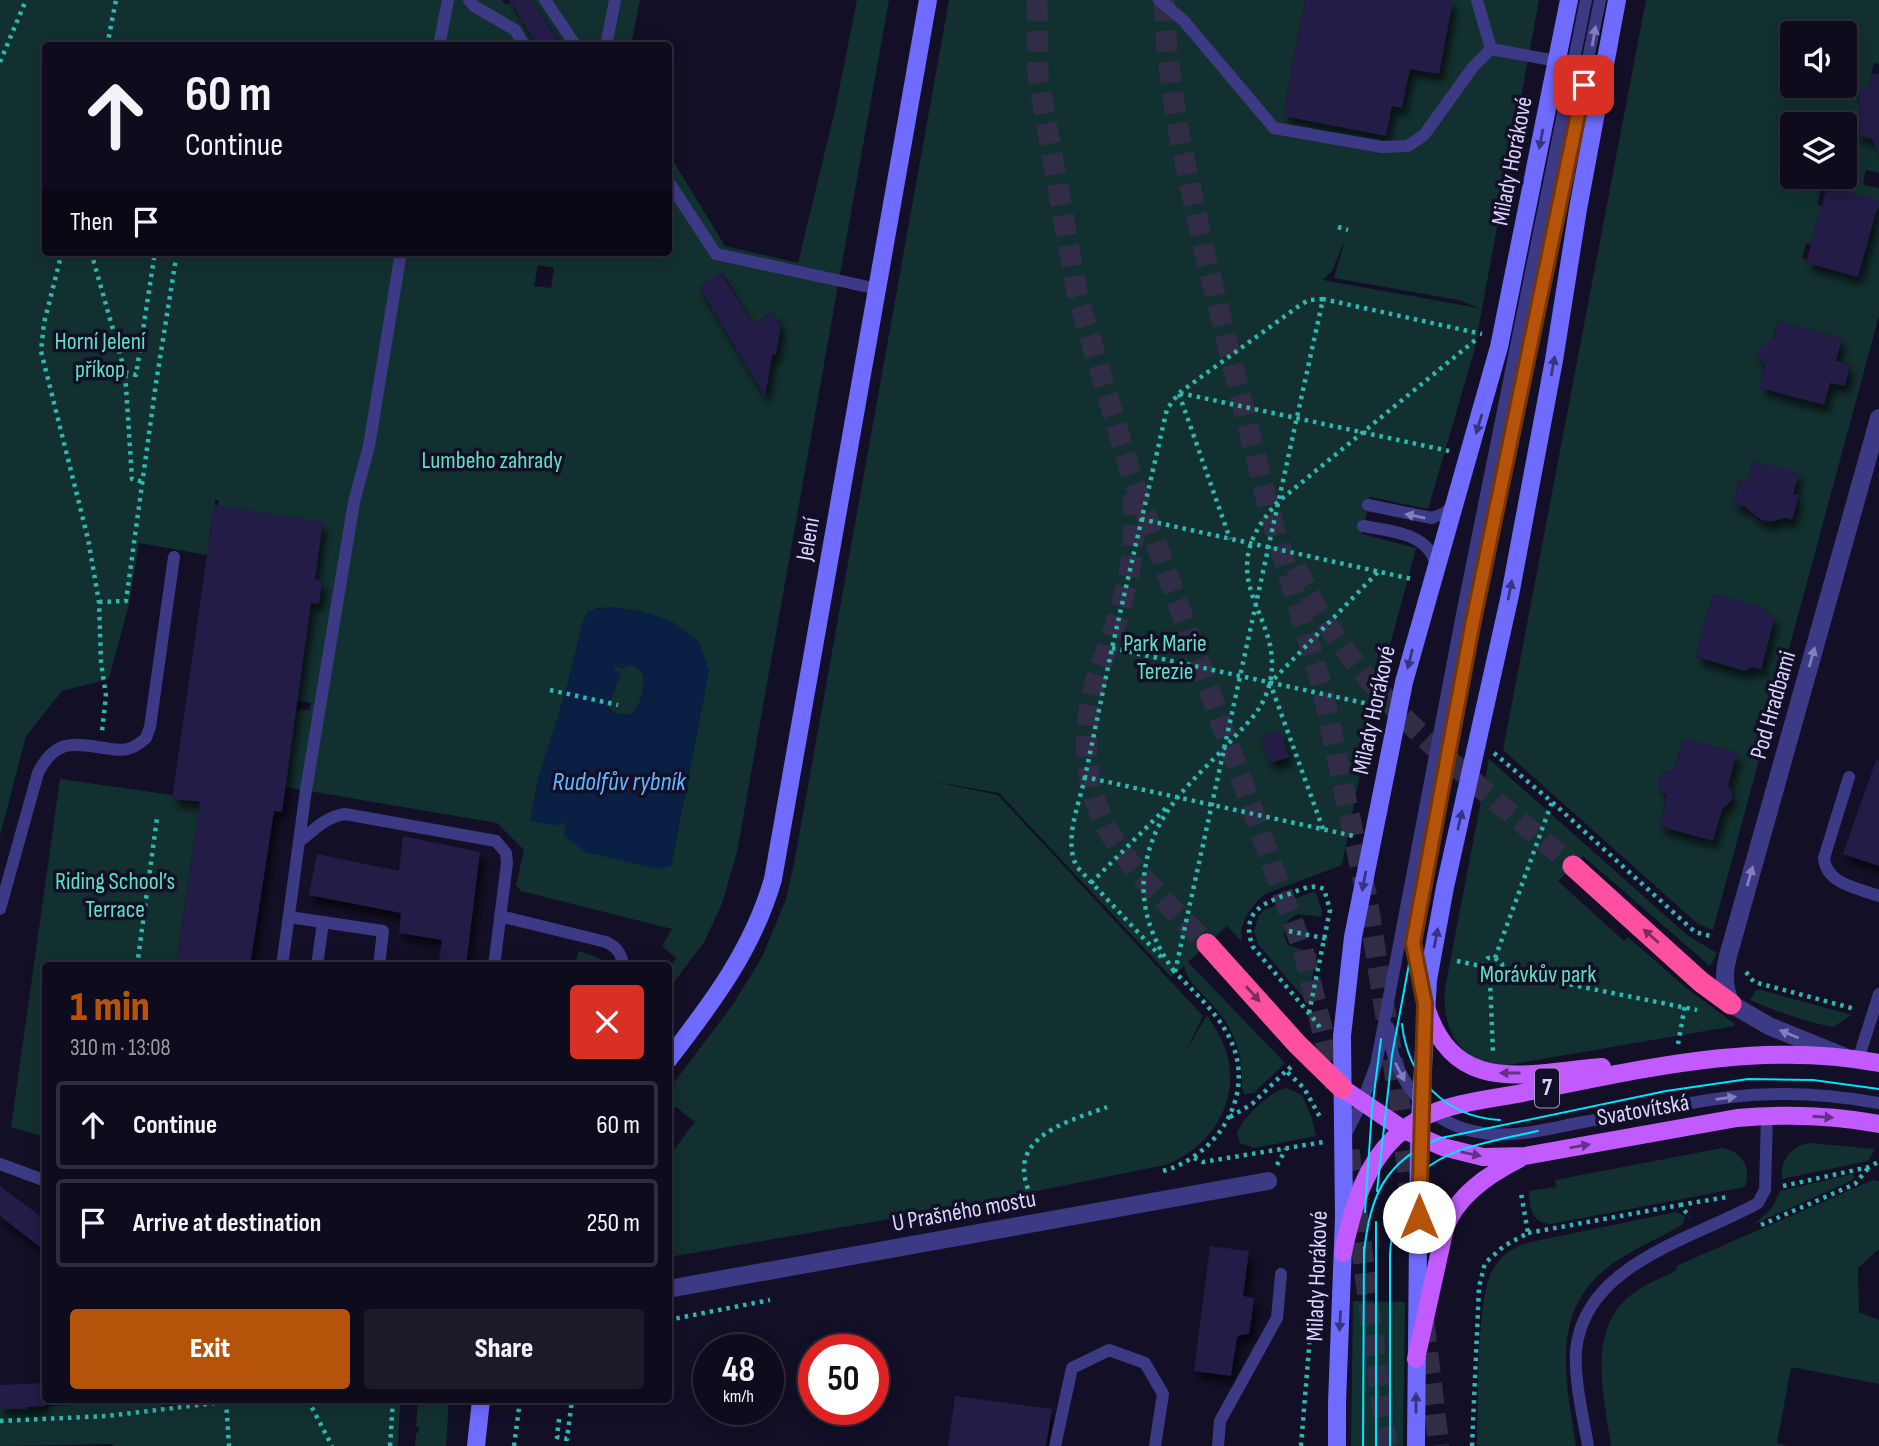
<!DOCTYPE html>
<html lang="en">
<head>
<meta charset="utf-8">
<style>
  body { margin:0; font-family:"Sofia Sans Condensed",sans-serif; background:#1c1929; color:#f1f3f6; height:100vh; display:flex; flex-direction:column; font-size:26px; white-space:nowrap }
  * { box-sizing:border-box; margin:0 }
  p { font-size:23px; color:#9b9ba3 }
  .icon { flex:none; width:38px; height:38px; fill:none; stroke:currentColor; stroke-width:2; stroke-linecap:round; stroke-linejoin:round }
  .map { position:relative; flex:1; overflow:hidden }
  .side { position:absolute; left:42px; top:962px; width:630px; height:441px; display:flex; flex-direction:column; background:#0e0b1c; border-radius:7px; box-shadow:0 4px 18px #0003,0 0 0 2px #2e2b3b }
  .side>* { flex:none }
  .hud { position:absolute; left:42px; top:42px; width:630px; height:214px; border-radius:7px; box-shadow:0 4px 18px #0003,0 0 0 2px #2e2b3b; background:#0e0b1c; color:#f1f3f6; overflow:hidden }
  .fabs { position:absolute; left:1780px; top:21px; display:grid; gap:14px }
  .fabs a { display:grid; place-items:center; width:77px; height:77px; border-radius:7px; background:#0e0b1c; box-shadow:0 4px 18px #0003,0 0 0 2px #2e2b3b; font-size:35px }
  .speed { position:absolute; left:693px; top:1334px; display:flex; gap:14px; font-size:35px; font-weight:700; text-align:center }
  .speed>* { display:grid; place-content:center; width:91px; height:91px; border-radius:50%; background:#0e0b1c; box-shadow:0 4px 18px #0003,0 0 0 2px #2e2b3b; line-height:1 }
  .speed small { font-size:18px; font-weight:400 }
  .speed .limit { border:10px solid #d22; background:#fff; color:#111 }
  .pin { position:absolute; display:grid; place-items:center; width:60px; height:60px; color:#fff; margin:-30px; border-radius:14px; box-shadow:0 4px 10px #0006 }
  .me { position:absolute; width:77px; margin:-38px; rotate:0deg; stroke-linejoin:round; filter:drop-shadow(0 0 5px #0008) }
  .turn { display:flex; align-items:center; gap:24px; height:147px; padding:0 28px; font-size:32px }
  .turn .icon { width:91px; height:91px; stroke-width:2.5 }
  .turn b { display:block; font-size:49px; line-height:60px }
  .then { display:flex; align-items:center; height:66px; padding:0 28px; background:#0003; gap:14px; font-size:26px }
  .round { display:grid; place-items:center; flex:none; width:74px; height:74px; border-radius:7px; background:#1c1929 }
  .overview { display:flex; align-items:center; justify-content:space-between; height:119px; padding:0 28px }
  h1 { font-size:42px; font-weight:800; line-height:52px; color:#b45309 }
  .primary-button { display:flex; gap:14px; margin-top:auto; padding:14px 28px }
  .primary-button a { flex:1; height:80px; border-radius:7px; background:#b45309; color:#fff; font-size:28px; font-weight:800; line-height:80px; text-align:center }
  .primary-button a+a { background:#1c1929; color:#f1f3f6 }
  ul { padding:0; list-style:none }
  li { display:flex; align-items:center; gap:21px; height:88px; margin:0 14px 10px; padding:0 14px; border:4px solid #2e2b3b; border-radius:7px }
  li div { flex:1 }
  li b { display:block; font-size:26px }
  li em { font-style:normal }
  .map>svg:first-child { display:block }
  .green { fill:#12302f; fill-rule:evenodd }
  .water { fill:#0a1f44; fill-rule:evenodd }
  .building { fill:#241b47; filter:url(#shadow) }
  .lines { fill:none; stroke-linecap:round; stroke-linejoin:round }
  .highway-tunnel { stroke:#312d47; stroke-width:21; stroke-dasharray:21 10; stroke-linecap:butt }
  .path { stroke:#2fb8b0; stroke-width:4.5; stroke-dasharray:3.5 5; stroke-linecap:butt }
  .lane { stroke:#3d3a85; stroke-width:12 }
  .street { stroke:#3d3a85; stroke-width:18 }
  .secondary { stroke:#6f6bff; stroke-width:18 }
  .primary { stroke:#c25bff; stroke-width:18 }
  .highway { stroke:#ff4fa3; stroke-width:21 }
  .tram { stroke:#00e5ff; stroke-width:2 }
  .oneway { fill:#837fbc }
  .oneway2 { fill:#38347d }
  .oneway3 { fill:#7d2c5e }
  .oneway4 { fill:#623188 }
  .route-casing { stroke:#753606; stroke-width:18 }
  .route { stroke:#b45309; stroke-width:12 }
  .labels { text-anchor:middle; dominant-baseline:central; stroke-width:7; stroke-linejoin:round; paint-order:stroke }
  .shield { fill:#130f26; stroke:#9e99be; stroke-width:2 }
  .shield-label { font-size:23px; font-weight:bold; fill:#d9d4ff }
  .street-label { font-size:24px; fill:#d9d4ff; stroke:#130f26 }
  .park-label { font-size:24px; fill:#5fe0c0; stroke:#130f26 }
  .water-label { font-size:26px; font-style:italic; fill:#62b6ff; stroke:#130f26 }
</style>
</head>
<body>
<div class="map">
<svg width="1879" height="1446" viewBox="0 0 1879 1446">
  <defs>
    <filter id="shadow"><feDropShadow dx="4.5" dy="8" stdDeviation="3.5" flood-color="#0009"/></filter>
  </defs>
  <rect width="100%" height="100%" fill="#130f26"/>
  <path class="green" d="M0 0H502L506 5 510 3 538 45 46 46V252H668L669 154 725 246 798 263 835 110 857 0H889L737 852 722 904 704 942 669 989V969L676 958 662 946 672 929 521 891 516 885 524 850 497 823 285 787 296 709 309 710 311 703 297 700 311 603H319L322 581 315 579 323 522 218 506 219 500H215L213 528H210V532L213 533 210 551H207V555L139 543 129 604 109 679 62 691 26 736 0 836ZM538 265 554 268 551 288 534 286ZM722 273 753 324 772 312 781 326 776 354 772 357 764 395 699 287ZM609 607 640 611 709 670 671 866 565 823 530 821 539 777 566 690 583 622 595 609Z
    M531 0H640L631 45H562Z
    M949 0H1305L1283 116 1386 136 1392 106 1402 108 1404 99 1398 97 1400 87H1407L1408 81 1397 79 1400 67 1439 74 1448 0H1539L1474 352 1428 509 1370 497 1362 534 1416 548 1373 709 1342 865 1265 894C1251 906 1238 924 1242 942L1227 926 1188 962 1285 1063 1254 1093 1245 1094 1242 1089C1242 1048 1235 1028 1206 998 1197 988 1187 980 1184 966L1171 977 999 793 926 780 998 795 1203 1016 1186 1051 1207 1015C1213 1026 1221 1036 1225 1048 1243 1098 1212 1148 1165 1165L943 1210 669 1257 668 1157 695 1122 676 1107 669 1114V1089L734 1003 763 955 786 899 794 864ZM1345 239 1334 278 1459 300 1478 308 1323 280 1332 271Z
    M1646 0H1879V64L1874 63 1868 87 1858 93 1857 101 1879 141V173L1866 170 1863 185 1879 188V316L1713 930 1698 924 1503 750ZM1792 33H1844V86H1792ZM1792 124H1844V177H1792ZM1827 187 1878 201 1858 277 1807 263V260L1802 258 1806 243 1811 244 1822 206 1817 204 1821 190 1826 191ZM1779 321 1842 338 1836 361 1850 365 1845 386 1830 383 1823 405 1760 388 1765 363 1759 356 1770 345ZM1753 461 1798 473 1793 493 1799 496 1792 520 1776 516 1771 523 1757 519V510L1733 504 1739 480 1747 482ZM1713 594 1761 607 1763 613 1775 617 1761 669 1748 666 1745 671 1696 657ZM1683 738 1737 753 1727 788 1732 798 1728 804 1722 806 1713 841 1659 826 1667 794 1660 789 1658 780 1665 771 1674 770Z
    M633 665C653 673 643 704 630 715L616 714 605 705 607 699 610 700 620 673 614 670 615 666Z
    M1489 759 1687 935 1717 953 1710 966 1583 856 1558 881 1624 941 1628 937 1685 987 1735 1024 1734 1026 1508 1065C1461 1066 1441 1030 1445 988Z
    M60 779 172 795V799L200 803 176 966H46L45 1137 11 1127Z
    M1313 892 1316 893 1322 911 1321 917 1298 914C1284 920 1281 932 1288 945L1317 954 1307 1002 1258 944 1254 931 1258 917 1264 910Z
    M579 951 599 958 602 966H574Z
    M1756 990H1761L1852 1015 1833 1027C1804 1021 1777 1012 1750 1000Z
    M1287 1088 1302 1095 1312 1119 1316 1136 1254 1148 1240 1143 1237 1133C1241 1119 1272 1089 1287 1088Z
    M1810 1143 1875 1149 1868 1161 1782 1179C1780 1161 1791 1145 1810 1143Z
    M1722 1148C1742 1151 1752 1168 1745 1187L1551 1224C1531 1223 1530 1208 1529 1191L1556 1187 1555 1180Z
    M1852 1174 1855 1177 1853 1180 1755 1224 1772 1208 1780 1191Z
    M1873 1180 1879 1181V1249L1858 1268 1859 1312 1879 1320V1384L1791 1367 1777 1443 1788 1446H1611C1604 1394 1584 1324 1638 1290 1650 1282 1664 1277 1677 1270L1676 1266Z
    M1676 1212 1684 1216 1685 1218 1682 1225C1659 1238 1634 1249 1612 1264 1548 1310 1566 1380 1576 1446H1477C1478 1409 1476 1297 1493 1269 1502 1254 1514 1247 1531 1242Z
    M1353 1301 1405 1302 1403 1446H1351Z
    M160 1400 162 1406H177V1400H403V1405H400L398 1446H113L112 1444 0 1446V1409Z
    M418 1400H449L446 1446H415L416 1433H418L419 1427H416Z"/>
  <path class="water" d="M609 607 640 611 672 621 699 642 709 670 671 866 658 869 585 852 564 836 565 823 558 822 557 826 530 821 539 777 566 690 583 622 588 611ZM629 665 638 666 644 675C643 690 642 711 626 716L611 711 605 705 607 700H611L621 673 614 670 615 666 623 669Z"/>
  <path class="building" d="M509 0H531L562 46H538Z
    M1305 0H1453L1439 74 1410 69 1402 108 1392 106 1386 136 1283 116Z
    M1871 73 1879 74V155L1872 139 1856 135 1861 114 1857 97 1861 90 1868 86Z
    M1827 187 1879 201 1858 277 1806 263Z
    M721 273 753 324 772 312 781 326 776 354 772 356 765 397 699 287Z
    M1779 321 1842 338 1836 361 1850 364 1845 386 1830 383 1824 405 1760 388 1765 365 1755 352 1773 339Z
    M1753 461 1799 473 1793 494 1799 495 1792 520 1785 518 1769 522 1761 520 1745 507 1733 504 1739 480 1747 482Z
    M214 505 323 522 315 579 322 581 319 604 311 603 282 812 274 811 250 966H176L200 802 172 799Z
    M1713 594 1762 607 1766 614 1775 616 1761 670 1753 667 1745 671 1696 657Z
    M1280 729 1289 757 1270 763 1260 736Z
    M1683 738 1737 753 1728 785 1733 796 1730 802 1722 809 1713 841 1659 826 1667 796 1660 789 1658 781 1664 772 1675 768Z
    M1876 760 1879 761V866L1843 854Z
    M403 836 480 852 466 966H438L442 940 399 933 401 913 309 895 317 854 399 871Z
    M0 1186 46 1220V1252L0 1216Z
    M1210 1246 1249 1251 1243 1296 1254 1298 1251 1321 1249 1334 1240 1335 1237 1338 1231 1376 1194 1371Z
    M46 1383V1406L27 1407V1409H0V1385Z
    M955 1396 1052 1409 1046 1446H948Z"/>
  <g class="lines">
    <path class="highway-tunnel" d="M1037 0 1038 77 1077 293 1129 468 1303 950 1336 1087
      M1164 0 1167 53 1178 129 1204 250 1268 506 1322 687 1367 898 1401 1112 1413 1224
      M1133 494C1138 562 1122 609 1099 671 1079 726 1082 791 1114 840 1139 879 1175 911 1207 944
      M1296 567C1353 694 1470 777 1573 866
      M1349 1150 1387 1446
      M1424 1322 1439 1446"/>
    <path class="path" d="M107 46 116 0
      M0 62 26 0
      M1338 227 1348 230
      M62 252 44 323 41 351 88 539 99 602 101 662 106 696 102 731
      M91 252 125 372 132 479 144 482
      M1323 299 1310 300 1303 303 1179 393 1167 409 1112 648 1085 777 1354 836
      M125 372 136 375 155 252
      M1180 393 1449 451
      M1179 394 1230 539
      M1141 519 1412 579
      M99 602 126 601 156 383 177 252
      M1112 648 1378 706
      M550 690 618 705
      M1494 753 1552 802 1695 932 1714 937
      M1085 777C1079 805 1063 841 1077 867L1163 959
      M1323 829 1270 683 1378 572
      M1091 883 1166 808
      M1289 931 1328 939
      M1495 958 1552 802
      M1457 961 1481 966
      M137 966 157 818
      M1481 966 1482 973 1490 980 1493 1053
      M1482 966 1488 958H1495L1502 964 1503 971
      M1174 971C1154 943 1141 912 1144 877 1151 808 1196 781 1238 733 1249 722 1260 710 1266 695 1296 617 1200 585 1279 501L1479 337
      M1503 971 1697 1010
      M1175 972 1323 299 1482 334
      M1746 972 1754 982 1855 1009
      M1490 980 1499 977 1503 971
      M1309 1013 1330 910 1324 889C1312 884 1304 888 1292 893 1265 902 1239 911 1253 947L1318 1024 1320 1029
      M1678 1044 1685 1005
      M1291 1067 1286 1071 1304 1088 1320 1117
      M1230 1117 1252 1104 1286 1071
      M1194 1158 1203 1162 1324 1142
      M1277 1165 1286 1149
      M1163 1171C1217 1156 1256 1096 1231 1041 1219 1014 1193 991 1173 970
      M1783 1186 1869 1167 1878 1162
      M1030 1197C1028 1188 1024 1179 1024 1170 1023 1131 1079 1118 1107 1107
      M1680 1205 1727 1197
      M1761 1225 1855 1184 1869 1167
      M1528 1233 1680 1205 1690 1217
      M668 1320 770 1300
      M308 1400 332 1446
      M226 1401 229 1446
      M559 1419 557 1437 567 1439 572 1400
      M0 1421 107 1416 241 1400
      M390 1446 393 1400
      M514 1446 520 1400
      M1301 1446 1320 1213
      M1472 1446 1479 1287 1485 1263 1504 1246 1528 1233 1521 1193"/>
    <path class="lane" d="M469 0 474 6 515 30 525 46
      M545 0 576 46
      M1159 0 1183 20 1274 128 1382 147 1408 146 1424 135 1473 67 1491 49 1557 61
      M1477 0 1491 49
      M439 46 448 0
      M606 46 615 0
      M668 181 716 254 878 289
      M1368 505 1432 518 1445 513 1454 504
      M1363 526C1390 531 1429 533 1436 565
      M1849 777 1824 858C1826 884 1858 888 1879 896
      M299 842C314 830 325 817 345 814L496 841 506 853 507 863 494 966
      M0 909 38 773C54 741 71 742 104 748 111 749 119 751 127 749 134 748 140 743 146 738L150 727 174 557
      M500 916 606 942C617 947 622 954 623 966
      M289 917 383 931 379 966
      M282 966 306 790 354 502 369 446 401 252
      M317 966 323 922
      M1422 992 1413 943 1472 626 1600 0
      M1388 1027C1392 1080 1430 1126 1483 1133 1514 1138 1547 1129 1578 1123 1629 1114 1679 1104 1730 1097 1780 1091 1830 1094 1879 1103
      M1858 1060 1879 994
      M1344 1138 1362 1102 1376 1065 1463 609 1586 0
      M0 1164 46 1181
      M1055 1446 1072 1368 1109 1350 1145 1363 1163 1394 1155 1446
      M1218 1446 1220 1421 1277 1318 1281 1274
      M1588 1446C1583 1415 1574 1381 1576 1350 1585 1263 1694 1239 1758 1203L1765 1190 1767 1115"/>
    <path class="street" d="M1843 1056 1769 1026 1731 1004C1721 982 1725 964 1732 942L1879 418
      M668 1289 1268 1181"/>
    <path class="secondary" d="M668 1060C712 1003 753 949 773 879L928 0
      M476 1446 481 1400
      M1337 1446V1403L1344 1218 1342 1036 1353 937 1404 682 1499 347 1569 0
      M1416 1446 1419 1137 1428 980 1445 887 1510 595 1554 360 1578 209 1617 0"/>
    <path class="primary" d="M1425 1004C1453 1098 1526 1073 1602 1067
      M1342 1088 1404 1130 1443 1147 1483 1157 1525 1156 1737 1118C1784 1114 1832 1115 1879 1124
      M1343 1253C1353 1205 1367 1154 1410 1125 1443 1102 1489 1100 1527 1092 1643 1069 1760 1040 1879 1063
      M1416 1359 1445 1228C1457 1195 1489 1174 1519 1159"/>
    <path class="highway" d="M1573 866 1701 982 1731 1004
      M1207 944 1297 1044 1342 1088"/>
    <path class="tram" d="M1402 1024C1408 1078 1445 1117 1500 1120
      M1377 1191 1392 1055 1413 943
      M1365 1212 1372 1109 1381 1039
      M1376 1222V1446
      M1364 1254C1369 1197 1385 1160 1441 1138L1666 1091 1748 1079 1813 1080 1879 1089
      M1363 1446 1364 1247
      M1390 1446V1255C1396 1154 1456 1149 1538 1131"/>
  </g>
  <defs><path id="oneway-solid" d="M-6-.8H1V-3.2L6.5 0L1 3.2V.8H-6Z" transform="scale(1.75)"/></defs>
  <g class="oneway">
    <use href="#oneway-solid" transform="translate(1594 36) rotate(-80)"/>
    <use href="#oneway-solid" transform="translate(1415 516) rotate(-168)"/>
    <use href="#oneway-solid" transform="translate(1812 657) rotate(-74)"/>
    <use href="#oneway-solid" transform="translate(1750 876) rotate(-74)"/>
    <use href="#oneway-solid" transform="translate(1789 1034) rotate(-158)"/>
    <use href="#oneway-solid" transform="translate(1400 1072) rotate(63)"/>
    <use href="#oneway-solid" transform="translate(1726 1098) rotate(-8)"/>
  </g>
  <g class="oneway2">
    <use href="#oneway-solid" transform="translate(1541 139) rotate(101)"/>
    <use href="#oneway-solid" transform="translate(1553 366) rotate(-80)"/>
    <use href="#oneway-solid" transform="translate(1479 424) rotate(107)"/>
    <use href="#oneway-solid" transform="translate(1510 590) rotate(-79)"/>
    <use href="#oneway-solid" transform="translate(1410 659) rotate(104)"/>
    <use href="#oneway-solid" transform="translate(1460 820) rotate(-77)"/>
    <use href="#oneway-solid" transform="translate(1364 881) rotate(101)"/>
    <use href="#oneway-solid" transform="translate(1436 938) rotate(-79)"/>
    <use href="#oneway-solid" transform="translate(1340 1321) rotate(93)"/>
    <use href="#oneway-solid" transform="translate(1416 1403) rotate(-90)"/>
  </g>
  <g class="oneway3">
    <use href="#oneway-solid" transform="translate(1651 936) rotate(-138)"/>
    <use href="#oneway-solid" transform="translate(1253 994) rotate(48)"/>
  </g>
  <g class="oneway4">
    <use href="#oneway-solid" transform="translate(1510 1073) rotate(-180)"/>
    <use href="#oneway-solid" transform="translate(1823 1117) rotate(4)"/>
    <use href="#oneway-solid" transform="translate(1580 1146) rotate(-10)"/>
    <use href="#oneway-solid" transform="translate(1471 1154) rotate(11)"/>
  </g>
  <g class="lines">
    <defs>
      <path id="route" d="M1419 1217 1425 1004 1413 943 1472 626 1584 85"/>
    </defs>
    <use href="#route" class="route-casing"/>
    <use href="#route" class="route"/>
  </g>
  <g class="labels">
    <rect class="shield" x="1535" y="1068.5" width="24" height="39" rx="5"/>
    <g class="shield-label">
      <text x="1547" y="1088">7</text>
    </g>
    <g class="street-label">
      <text transform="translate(1512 161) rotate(-79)">Milady Horákové</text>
      <text transform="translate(808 539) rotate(-80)">Jelení</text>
      <text transform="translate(1773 705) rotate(-74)">Pod Hradbami</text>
      <text transform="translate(1374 710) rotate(-78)">Milady Horákové</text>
      <text transform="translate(1643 1110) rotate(-10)">Svatovítská</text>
      <text transform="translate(964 1211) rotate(-10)">U Prašného mostu</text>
      <text transform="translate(1317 1276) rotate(-88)">Milady Horákové</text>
    </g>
    <g class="park-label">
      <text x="100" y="341">Horní Jelení<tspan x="100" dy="28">příkop</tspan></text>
      <text x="492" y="460">Lumbeho zahrady</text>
      <text x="1165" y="643">Park Marie<tspan x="1165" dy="28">Terezie</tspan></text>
      <text x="115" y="881">Riding School’s<tspan x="115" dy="28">Terrace</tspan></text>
      <text x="1538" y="974">Morávkův park</text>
    </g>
    <g class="water-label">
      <text x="619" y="782">Rudolfův rybník</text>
    </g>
  </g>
</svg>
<div class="fabs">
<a><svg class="icon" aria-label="sound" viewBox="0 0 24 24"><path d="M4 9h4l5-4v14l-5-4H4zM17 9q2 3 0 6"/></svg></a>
<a><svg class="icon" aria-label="layers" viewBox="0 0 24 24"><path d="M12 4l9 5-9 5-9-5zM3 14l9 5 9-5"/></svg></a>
</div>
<div class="speed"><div>48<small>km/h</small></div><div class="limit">50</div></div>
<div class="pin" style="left:1584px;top:85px;background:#d93025"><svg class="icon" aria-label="arrive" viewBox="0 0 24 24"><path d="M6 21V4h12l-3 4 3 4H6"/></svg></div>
<svg class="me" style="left:1419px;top:1217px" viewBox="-20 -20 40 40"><circle r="19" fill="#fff"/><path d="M0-13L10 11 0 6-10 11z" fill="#b45309"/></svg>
<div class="hud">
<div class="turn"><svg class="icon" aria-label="ahead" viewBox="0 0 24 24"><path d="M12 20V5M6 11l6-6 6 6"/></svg><div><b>60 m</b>Continue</div></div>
<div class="then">Then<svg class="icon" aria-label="arrive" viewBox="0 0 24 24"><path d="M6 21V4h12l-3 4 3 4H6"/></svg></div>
</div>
<section class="side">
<div class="overview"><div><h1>1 min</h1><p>310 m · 13:08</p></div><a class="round" style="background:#d93025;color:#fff"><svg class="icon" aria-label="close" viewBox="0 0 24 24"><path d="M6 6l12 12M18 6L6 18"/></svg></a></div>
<ul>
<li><svg class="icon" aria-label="ahead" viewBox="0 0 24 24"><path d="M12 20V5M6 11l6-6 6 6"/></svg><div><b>Continue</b></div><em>60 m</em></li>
<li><svg class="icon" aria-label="arrive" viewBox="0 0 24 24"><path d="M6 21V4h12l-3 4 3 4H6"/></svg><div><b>Arrive at destination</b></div><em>250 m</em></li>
</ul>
<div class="primary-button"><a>Exit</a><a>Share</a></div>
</section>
</div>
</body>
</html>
